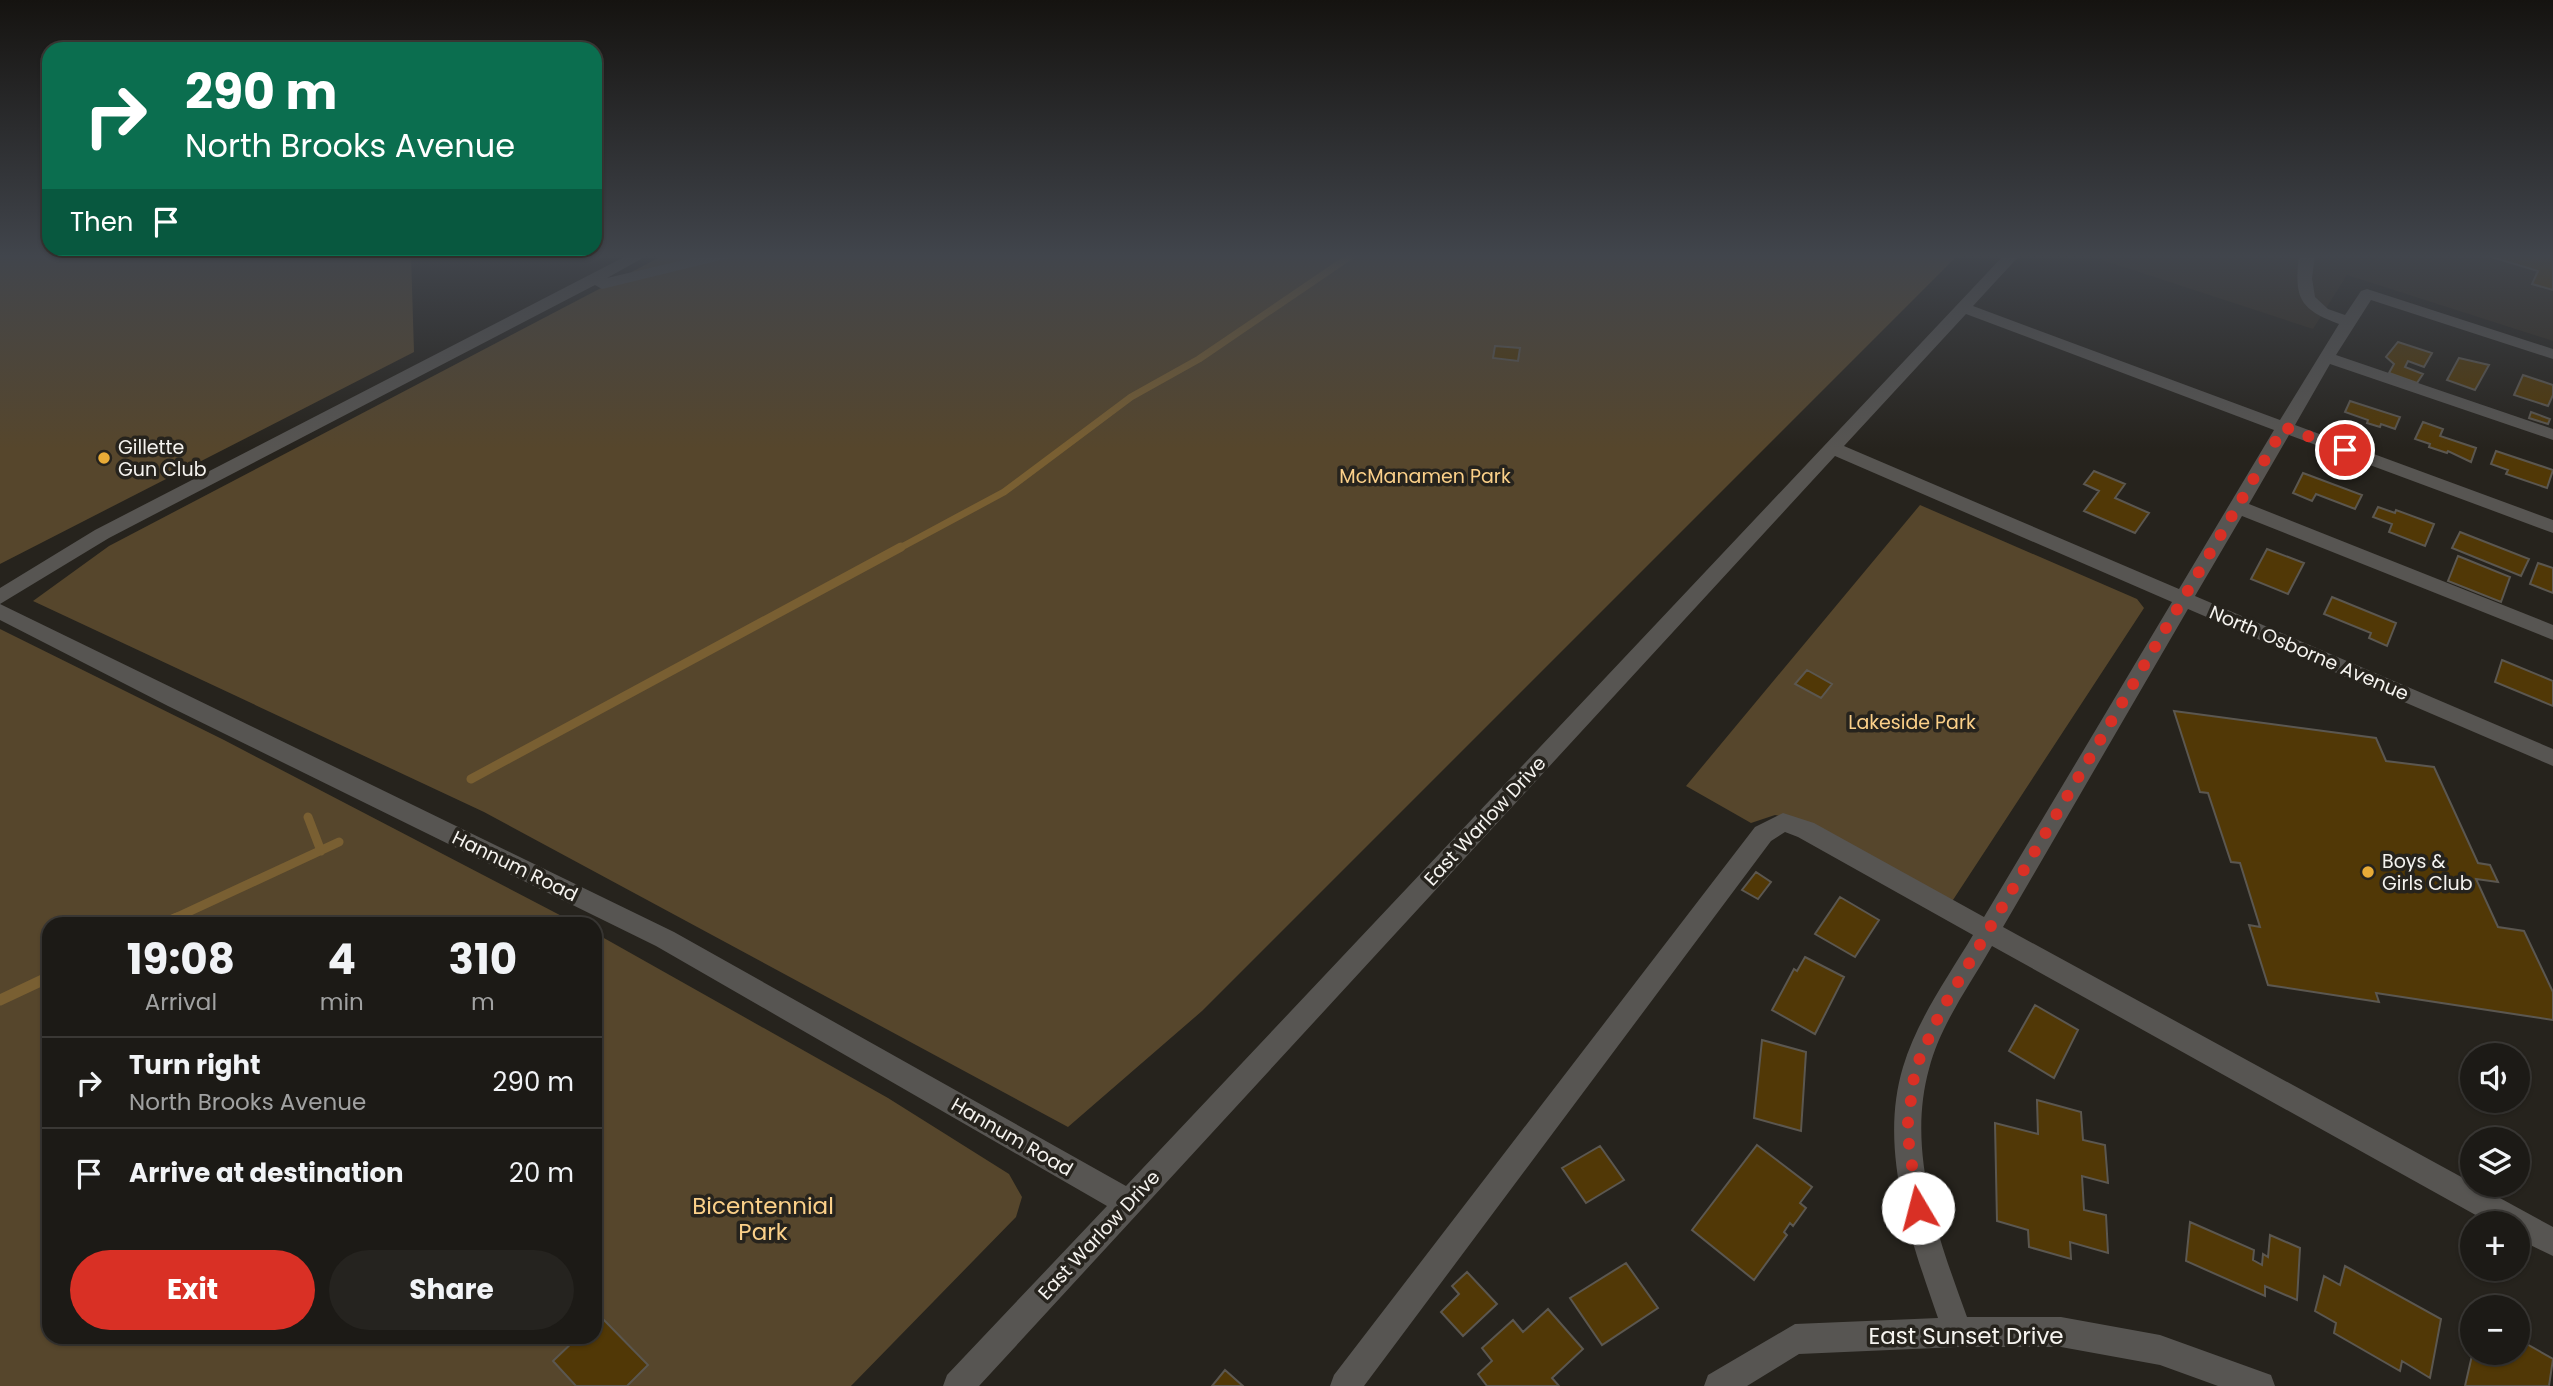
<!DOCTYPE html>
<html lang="en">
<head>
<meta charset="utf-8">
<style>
  body { margin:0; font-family:Poppins,sans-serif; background:#25231f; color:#f1f3f6; height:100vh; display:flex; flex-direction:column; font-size:26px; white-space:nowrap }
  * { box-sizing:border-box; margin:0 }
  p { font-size:23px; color:#a0a1a1 }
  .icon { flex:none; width:38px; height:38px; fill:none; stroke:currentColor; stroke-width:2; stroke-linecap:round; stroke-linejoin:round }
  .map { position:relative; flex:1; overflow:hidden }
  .panel { position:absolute; left:42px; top:917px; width:560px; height:427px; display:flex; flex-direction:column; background:#1c1a16; border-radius:21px; box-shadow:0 2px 5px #0004,0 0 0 2px #3a3835 }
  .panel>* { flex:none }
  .hud { position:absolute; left:42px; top:42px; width:560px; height:214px; border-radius:21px; box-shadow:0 2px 5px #0004,0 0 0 2px #3a3835; background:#0b6e4f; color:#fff; overflow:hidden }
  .controls { position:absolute; left:2460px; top:1043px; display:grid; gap:14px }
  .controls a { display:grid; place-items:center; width:70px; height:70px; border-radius:50%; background:#1c1a16; box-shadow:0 2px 5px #0004,0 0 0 2px #3a3835; font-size:35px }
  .pin { position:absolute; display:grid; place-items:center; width:60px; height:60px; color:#fff; margin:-30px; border:4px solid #fff; border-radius:50%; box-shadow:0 2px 7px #0007 }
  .me { position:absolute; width:77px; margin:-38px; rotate:352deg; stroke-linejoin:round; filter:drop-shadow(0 0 5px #0008) }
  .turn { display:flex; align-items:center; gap:24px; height:147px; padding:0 28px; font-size:32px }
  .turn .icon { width:91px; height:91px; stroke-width:2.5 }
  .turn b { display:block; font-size:49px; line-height:60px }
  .then { display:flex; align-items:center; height:66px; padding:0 28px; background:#0003; gap:14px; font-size:26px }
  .eta { display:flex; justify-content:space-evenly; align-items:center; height:119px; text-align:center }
  .eta b { font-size:42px; font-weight:700; line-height:49px }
  .action { display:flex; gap:14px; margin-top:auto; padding:14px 28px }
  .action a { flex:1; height:80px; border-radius:42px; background:#d93025; color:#fff; font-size:28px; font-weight:700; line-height:80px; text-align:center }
  .action a+a { background:#25231f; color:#f1f3f6 }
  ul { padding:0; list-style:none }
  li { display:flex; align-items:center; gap:21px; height:91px; padding:0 28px; border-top:2px solid #3a3835 }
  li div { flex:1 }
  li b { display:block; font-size:26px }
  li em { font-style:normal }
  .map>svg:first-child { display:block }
  .built { fill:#332c21 }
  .green { fill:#56462c }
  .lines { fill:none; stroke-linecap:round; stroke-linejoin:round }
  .stream-far2 { stroke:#795f32; stroke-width:7 }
  .stream-far1 { stroke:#795f32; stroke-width:9 }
  .stream { stroke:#795f32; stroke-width:11 }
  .building { fill:#513806; stroke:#5b5750; stroke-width:2 }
  .minor { fill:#575552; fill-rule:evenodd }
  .route { stroke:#d93025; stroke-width:12; stroke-dasharray:0 21.6 }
  .poi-dot { fill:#e8ab37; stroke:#26231d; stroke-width:2.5 }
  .labels { text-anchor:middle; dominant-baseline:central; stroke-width:7; stroke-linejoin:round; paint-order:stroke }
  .poi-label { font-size:19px; fill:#f5f3ef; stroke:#26231d; text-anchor:start }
  .park-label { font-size:19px; fill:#fbd089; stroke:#26231d }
  .street-label { font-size:19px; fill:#f5f3ef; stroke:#26231d }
  .near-park-label { font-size:23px; fill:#fbd089; stroke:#26231d }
  .near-street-label { font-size:23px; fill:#f5f3ef; stroke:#26231d }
</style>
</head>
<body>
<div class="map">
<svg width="2553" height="1386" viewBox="0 0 2553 1386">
  <rect width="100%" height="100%" fill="#26231d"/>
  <path class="built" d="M2087 255H2553V341L2347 275 2313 329Z"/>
  <path class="green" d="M0 255H411L414 352 0 564Z
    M664 255H1958L1202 1011 1068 1127 484 812 33 601 109 546Z
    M1920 505 2137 599 2144 608 1951 903 1804 821 1775 815 1751 823 1686 786Z
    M0 629 224 740 577 924H49V1337H595V933L888 1098 1009 1174 1022 1197 1016 1217 851 1386H0Z"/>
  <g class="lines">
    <path class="stream-far2" d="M898 549 1004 492 1131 397 1199 359 1352 255"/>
    <path class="stream-far1" d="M471 779 901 547
      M308 817 321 851
      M173 919 339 842"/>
    <path class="stream" d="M163 924 177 918
      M0 1000 49 977"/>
  </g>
  <path class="building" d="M2485 255H2553V290L2532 284 2538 271Z
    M2398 342 2432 353 2424 367 2408 361 2405 367 2423 374 2417 383 2389 373 2394 364 2386 357Z
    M1495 346 1520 348 1518 361 1493 358Z
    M2459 358 2489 365 2475 390 2447 380Z
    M2523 375 2553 385V395L2548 406 2514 395Z
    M2350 401 2400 417 2395 429 2381 424 2380 427 2367 423 2368 420 2345 412Z
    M2531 412 2550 419 2548 424 2529 418Z
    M2423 422 2443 429 2440 436 2476 448 2471 462 2448 451 2447 453 2429 447 2430 444 2415 439Z
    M2496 451 2553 470 2547 488 2506 474 2508 470 2491 464Z
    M2094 471 2125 484 2115 498 2149 513 2135 533 2084 511 2099 491 2084 484Z
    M2303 473 2362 495 2355 509 2316 494 2312 501 2293 493Z
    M2378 507 2395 513 2396 510 2434 524 2425 546 2389 532 2392 524 2373 517Z
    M2460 532 2529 559 2521 576 2452 548Z
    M2267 549 2304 563 2288 594 2251 579Z
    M2458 556 2510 577 2501 602 2448 581Z
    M2538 563 2553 568V593L2530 584Z
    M2332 597 2396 623 2387 646 2369 638 2371 633 2324 614Z
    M2502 660 2553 681V706L2495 682Z
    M1807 670 1832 684 1821 698 1795 684Z
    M2174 711 2376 738 2386 761 2434 767 2478 863 2490 865 2498 882 2476 879 2498 927 2524 931 2553 992V1020L2376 993 2379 1002 2268 985 2249 925 2260 927 2240 863 2231 862 2208 793 2200 792Z
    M1756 872 1771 882 1758 899 1742 890Z
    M1840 897 1879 920 1855 957 1815 934Z
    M1805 957 1844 977 1815 1034 1772 1010 1794 969 1797 971Z
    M2035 1005 2078 1030 2054 1078 2009 1051Z
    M1762 1040 1806 1052 1801 1131 1754 1118Z
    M2037 1100 2081 1112 2083 1140 2105 1145 2108 1183 2082 1176 2084 1210 2106 1215 2108 1253 2070 1242 2071 1259 2029 1247 2028 1230 1997 1221 1995 1123 2038 1134Z
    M1757 1145 1812 1187 1800 1203 1806 1208 1793 1226 1790 1223 1784 1232 1787 1235 1754 1280 1692 1230Z
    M1600 1146 1624 1180 1586 1203 1562 1168Z
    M2190 1222 2254 1250 2253 1260 2262 1265 2263 1254 2268 1257 2270 1235 2300 1248 2297 1300 2265 1286V1296L2186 1261Z
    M1626 1263 1658 1308 1602 1345 1570 1298Z
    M2345 1266 2441 1319 2430 1378 2402 1361 2400 1371 2334 1333 2336 1323 2315 1311 2324 1276 2340 1285Z
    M1467 1272 1497 1304 1463 1336 1441 1312 1459 1294 1452 1286Z
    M1548 1309 1583 1349 1552 1378 1559 1386H1487L1478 1374 1492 1361 1482 1348 1513 1320 1523 1332Z
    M600 1316 648 1365 627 1386H576L553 1361 578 1337H595V1320Z
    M2518 1339 2553 1359 2549 1386H2465L2473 1351 2518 1353Z
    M1225 1370 1243 1386H1212Z"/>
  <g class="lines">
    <path class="minor" d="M628 255H648L607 278 705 255H732L729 258 602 289 595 285 109 538 0 604V588L95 530Z
      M2004 255H2020L1973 306 2280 420 2339 324C2299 309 2294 298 2299 255H2315L2312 278 2315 297 2328 309 2345 315 2361 291 2367 289 2553 349V359L2371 300 2336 355 2553 429V440L2330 364 2295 425 2553 520V533L2289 435 2249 504 2553 625V640L2242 516 2195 596 2553 749V766L2188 609 2003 927 2553 1227V1256L2518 1239V1223H2490L1992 946C1970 985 1940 1025 1929 1069 1906 1152 1939 1240 1967 1317H2061L2160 1335 2271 1375 2275 1386H2218L2160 1365 2061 1347H1958L1799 1354 1747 1386H1704L1708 1375 1795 1324 1938 1318C1911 1240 1878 1150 1903 1067 1917 1020 1948 977 1973 935L1798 837 1785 832 1771 841 1364 1386H1330L1334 1375 1755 827 1783 813 1814 823 1984 917 2172 602 1835 456 979 1386H943L947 1375 1107 1206 656 946 168 706 0 620V604L674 932 1126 1186ZM1966 314 2274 430 2179 589 1844 446Z"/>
  </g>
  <linearGradient id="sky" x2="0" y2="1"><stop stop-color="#151310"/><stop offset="0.57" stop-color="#41454c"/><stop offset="1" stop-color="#41454c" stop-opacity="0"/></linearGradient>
  <rect width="2553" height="449" fill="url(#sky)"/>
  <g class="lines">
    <path class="route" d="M1918 1208 1907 1130 1915 1069 1941 1011 2284 427 2345 450"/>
  </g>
  <g class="poi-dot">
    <circle cx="104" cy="458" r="7"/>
    <circle cx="2368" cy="872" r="7"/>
  </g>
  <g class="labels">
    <g class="poi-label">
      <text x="118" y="447">Gillette<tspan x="118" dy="22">Gun Club</tspan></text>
      <text x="2382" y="861">Boys &amp;<tspan x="2382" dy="22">Girls Club</tspan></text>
    </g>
    <g class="park-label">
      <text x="1425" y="476">McManamen Park</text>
      <text x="1912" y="722">Lakeside Park</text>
    </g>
    <g class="street-label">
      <text transform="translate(2309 653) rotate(23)">North Osborne Avenue</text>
      <text transform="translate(1485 821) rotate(-47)">East Warlow Drive</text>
      <text transform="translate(515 866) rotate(26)">Hannum Road</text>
      <text transform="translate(1012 1137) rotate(30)">Hannum Road</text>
      <text transform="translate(1099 1235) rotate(-47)">East Warlow Drive</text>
    </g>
    <g class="near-park-label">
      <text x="763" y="1206">Bicentennial<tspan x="763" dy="26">Park</tspan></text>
    </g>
    <g class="near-street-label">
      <text x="1966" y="1336">East Sunset Drive</text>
    </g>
  </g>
</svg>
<div class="controls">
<a><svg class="icon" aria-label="sound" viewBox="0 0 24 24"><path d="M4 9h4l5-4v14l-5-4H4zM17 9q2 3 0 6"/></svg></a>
<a><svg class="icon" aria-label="layers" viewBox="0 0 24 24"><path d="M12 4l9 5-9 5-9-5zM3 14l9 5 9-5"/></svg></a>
<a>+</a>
<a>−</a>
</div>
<div class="pin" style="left:2345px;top:450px;background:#d93025"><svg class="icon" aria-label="arrive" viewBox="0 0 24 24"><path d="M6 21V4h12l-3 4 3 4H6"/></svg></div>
<svg class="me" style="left:1918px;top:1208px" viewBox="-20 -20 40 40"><circle r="19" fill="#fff"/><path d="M0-13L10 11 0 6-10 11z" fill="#d93025"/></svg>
<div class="hud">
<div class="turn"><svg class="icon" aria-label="right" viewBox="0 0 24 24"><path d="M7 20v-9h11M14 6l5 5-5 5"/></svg><div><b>290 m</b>North Brooks Avenue</div></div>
<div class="then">Then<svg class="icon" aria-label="arrive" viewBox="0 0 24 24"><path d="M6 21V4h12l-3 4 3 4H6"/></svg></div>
</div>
<section class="panel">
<div class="eta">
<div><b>19:08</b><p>Arrival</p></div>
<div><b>4</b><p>min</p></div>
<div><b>310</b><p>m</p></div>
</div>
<ul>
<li><svg class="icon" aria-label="right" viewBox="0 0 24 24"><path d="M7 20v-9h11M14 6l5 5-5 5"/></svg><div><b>Turn right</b><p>North Brooks Avenue</p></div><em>290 m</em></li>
<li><svg class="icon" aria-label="arrive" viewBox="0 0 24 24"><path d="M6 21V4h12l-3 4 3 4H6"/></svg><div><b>Arrive at destination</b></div><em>20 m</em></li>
</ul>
<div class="action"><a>Exit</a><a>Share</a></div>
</section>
</div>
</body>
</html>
